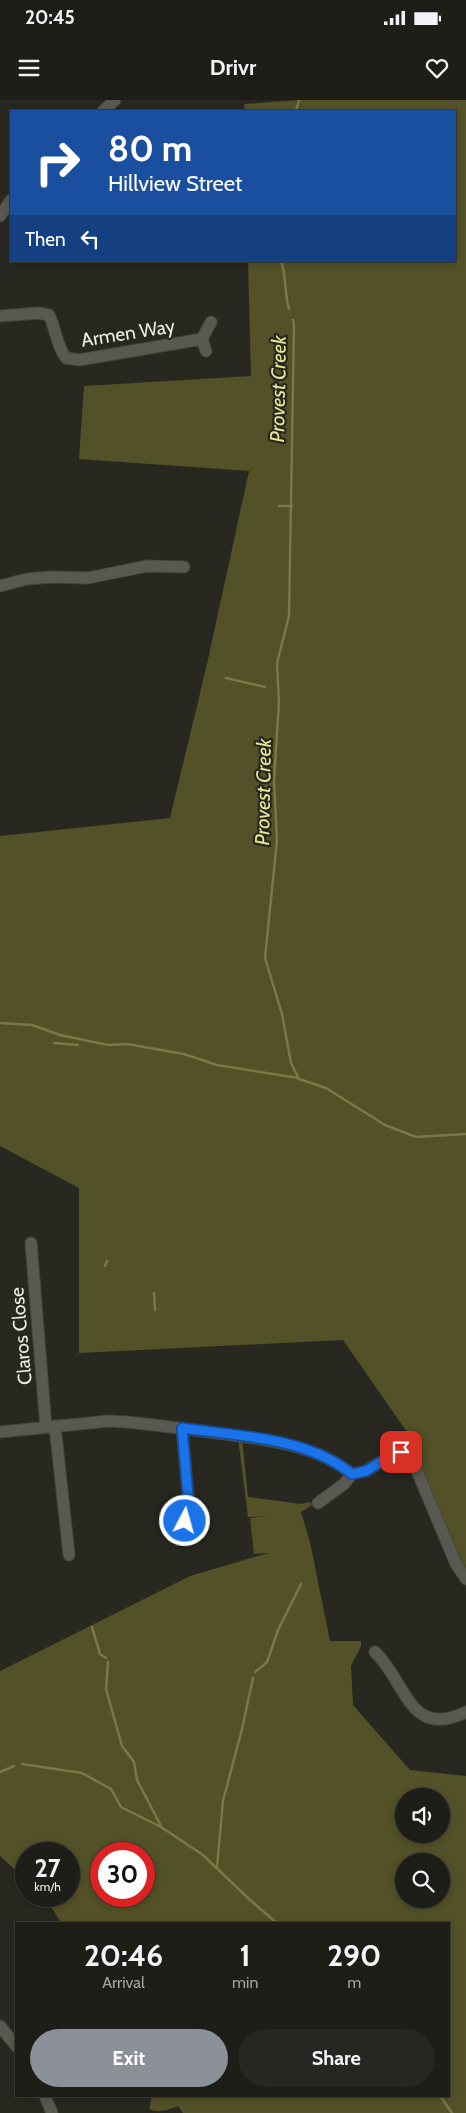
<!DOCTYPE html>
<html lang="en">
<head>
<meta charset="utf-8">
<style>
  body { margin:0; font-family:Cabin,sans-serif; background:#262722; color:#f1f3f6; height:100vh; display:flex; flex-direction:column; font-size:19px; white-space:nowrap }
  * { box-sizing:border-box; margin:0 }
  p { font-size:16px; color:#a1a2a2 }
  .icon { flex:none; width:28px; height:28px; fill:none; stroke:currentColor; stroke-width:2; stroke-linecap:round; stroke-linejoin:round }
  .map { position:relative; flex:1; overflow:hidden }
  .panel { position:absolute; left:15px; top:1822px; width:435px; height:175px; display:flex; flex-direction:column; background:#1e1e19; border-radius:0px; box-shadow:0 2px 8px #0003,0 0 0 1px #3c3c38 }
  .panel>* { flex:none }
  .guide { position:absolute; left:10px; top:10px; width:446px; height:152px; border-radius:0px; box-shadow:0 2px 8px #0003,0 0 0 1px #3c3c38; background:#1a4fa0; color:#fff; overflow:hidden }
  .controls { position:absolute; left:395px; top:1688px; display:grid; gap:10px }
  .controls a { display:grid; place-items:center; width:55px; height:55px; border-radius:50%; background:#1e1e19; box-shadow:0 2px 8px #0003,0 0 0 1px #3c3c38; font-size:25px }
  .speed { position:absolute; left:15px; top:1742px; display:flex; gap:10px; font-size:25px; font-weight:700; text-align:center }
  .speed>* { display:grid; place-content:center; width:65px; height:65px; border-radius:50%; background:#1e1e19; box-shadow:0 2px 8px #0003,0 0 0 1px #3c3c38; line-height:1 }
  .speed small { font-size:12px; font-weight:400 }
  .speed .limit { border:8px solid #d22; background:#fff; color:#111 }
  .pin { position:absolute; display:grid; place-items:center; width:42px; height:42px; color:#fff; margin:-21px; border-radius:10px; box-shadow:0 2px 8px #0006 }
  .me { position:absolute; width:55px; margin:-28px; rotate:6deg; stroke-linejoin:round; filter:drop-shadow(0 0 4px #0008) }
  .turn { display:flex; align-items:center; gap:18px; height:105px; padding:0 15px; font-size:22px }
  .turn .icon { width:65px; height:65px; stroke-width:2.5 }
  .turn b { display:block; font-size:35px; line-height:42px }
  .then { display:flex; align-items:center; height:48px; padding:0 15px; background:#0003; gap:10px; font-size:19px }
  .eta { display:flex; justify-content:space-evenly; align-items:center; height:85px; text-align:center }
  .eta b { font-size:30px; font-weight:800; line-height:35px }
  .cta { display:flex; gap:10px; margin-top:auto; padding:10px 15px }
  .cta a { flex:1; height:58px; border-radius:30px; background:#8c9099; color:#fff; font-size:20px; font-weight:800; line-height:58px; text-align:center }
  .cta a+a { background:#262722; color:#f1f3f6 }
  .status { display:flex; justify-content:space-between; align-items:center; height:35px; padding:0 25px; background:#1e1e19; direction:ltr }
  .status svg { height:14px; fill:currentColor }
  header { display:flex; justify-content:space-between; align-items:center; height:65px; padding:0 15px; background:#1e1e19; font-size:22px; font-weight:800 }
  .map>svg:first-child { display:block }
  .green { fill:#535128; fill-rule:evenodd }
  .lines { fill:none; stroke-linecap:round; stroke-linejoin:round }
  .stream { stroke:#7a7847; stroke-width:2.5 }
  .minor-casing { stroke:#46463f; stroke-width:13 }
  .minor { stroke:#595951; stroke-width:11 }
  .route-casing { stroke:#114b97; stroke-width:12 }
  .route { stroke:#1a73e8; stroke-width:9 }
  .labels { text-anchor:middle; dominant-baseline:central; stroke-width:4.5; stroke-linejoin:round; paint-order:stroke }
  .street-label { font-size:19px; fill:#edede8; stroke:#282821 }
  .water-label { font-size:20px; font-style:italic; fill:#eae799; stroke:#282821 }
</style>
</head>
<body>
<div class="status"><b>20:45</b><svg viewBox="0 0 49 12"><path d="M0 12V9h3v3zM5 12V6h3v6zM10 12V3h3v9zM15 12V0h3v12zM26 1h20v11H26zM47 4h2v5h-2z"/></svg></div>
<header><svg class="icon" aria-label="menu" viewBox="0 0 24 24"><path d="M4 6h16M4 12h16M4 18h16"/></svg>Drivr<svg class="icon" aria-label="heart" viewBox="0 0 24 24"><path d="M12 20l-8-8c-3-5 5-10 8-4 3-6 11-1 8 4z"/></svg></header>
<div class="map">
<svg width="466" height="2013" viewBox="0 0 466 2013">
  <rect width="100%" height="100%" fill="#282821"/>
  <path class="green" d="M301 0H466V1474L409 1352 416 1345 343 1240 79 1253V1088L0 1046V736L170 718 207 564 249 371 79 359 84 286 251 276 248 161H455V11H245L244 4Z
    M238 1338H242L248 1397 301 1404 310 1402 312 1405 301 1412 310 1442 330 1541H361V1546L351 1566 353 1605 410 1670 466 1676V2013H183L178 2006C168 2010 158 2013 149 2009L152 1996H449V1824H62L44 1796H69V1754H26V1780L0 1756V1571L190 1476 268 1453 254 1454 250 1418 267 1416 248 1417ZM404 1696H441V1734H404ZM101 1754H144V1796H101ZM404 1761H441V1799H404Z"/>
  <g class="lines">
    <path class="stream" d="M296 11 299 0
      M281 161C287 177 284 193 289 209
      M293 220 294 225 289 516 277 563 279 602 274 680 277 740 265 858 282 914 291 963 299 979 326 988 385 1025 416 1037 466 1034
      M273 334 281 335
      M279 406H292
      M226 578 265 587
      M1 923 32 925 60 935 108 945 127 944 184 954 217 965 298 978
      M54 943 78 945
      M105 1166 107 1161
      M154 1193 155 1210
      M92 1527 100 1554 106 1558
      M108 1562 106 1589 122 1646 134 1662 137 1680 161 1726
      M255 1572 267 1562 278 1530 301 1484
      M22 1664 82 1673 111 1689 121 1707 161 1727 203 1755 249 1799 278 1824
      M0 1672 14 1666
      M217 1767 223 1701 242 1629 253 1578
      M440 1996 452 2013"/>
    <defs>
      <path id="minor" d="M103 11 115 0
        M0 116 11 100
        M0 216 38 213 49 215C56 229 56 245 66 258L79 260 202 239 211 222
        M202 239 206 251
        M0 486 27 479 51 477 88 478 147 466 184 467
        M31 1143 46 1327
        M55 1326 69 1455
        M182 1328 189 1406 185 1421
        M0 1332 109 1321 126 1322C159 1325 192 1330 225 1334 269 1340 316 1345 352 1374
        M318 1403 344 1384 352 1374 366 1371 395 1353 407 1354 412 1359 456 1464 466 1479
        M375 1552C406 1581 409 1640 466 1612
        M0 1926 16 1946
        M45 1996 52 2013"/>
    </defs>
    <use href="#minor" class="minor-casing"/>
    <use href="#minor" class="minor"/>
  </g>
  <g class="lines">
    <defs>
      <path id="route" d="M185 1421 189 1406 182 1328C238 1336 306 1337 352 1374L366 1371 395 1353 401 1352"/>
    </defs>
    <use href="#route" class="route-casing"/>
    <use href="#route" class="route"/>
  </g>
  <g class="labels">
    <g class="street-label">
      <text transform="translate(128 233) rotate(-9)">Armen Way</text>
      <text transform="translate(21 1236) rotate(-95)">Claros Close</text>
    </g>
    <g class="water-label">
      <text transform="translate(278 289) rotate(-89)">Provest Creek</text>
      <text transform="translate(263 692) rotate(-89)">Provest Creek</text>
    </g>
  </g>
</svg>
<div class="controls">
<a><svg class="icon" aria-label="sound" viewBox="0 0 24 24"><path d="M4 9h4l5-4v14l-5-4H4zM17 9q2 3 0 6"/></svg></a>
<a><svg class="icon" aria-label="search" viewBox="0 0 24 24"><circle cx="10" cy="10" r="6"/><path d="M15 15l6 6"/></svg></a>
</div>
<div class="speed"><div>27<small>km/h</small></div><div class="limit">30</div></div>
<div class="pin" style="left:401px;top:1352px;background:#d93025"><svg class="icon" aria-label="arrive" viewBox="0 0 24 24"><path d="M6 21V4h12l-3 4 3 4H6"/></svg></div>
<svg class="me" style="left:185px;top:1421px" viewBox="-20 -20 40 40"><circle r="17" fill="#1a73e8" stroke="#fff" stroke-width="3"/><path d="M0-11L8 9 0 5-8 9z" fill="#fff"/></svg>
<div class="guide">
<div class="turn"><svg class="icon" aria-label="right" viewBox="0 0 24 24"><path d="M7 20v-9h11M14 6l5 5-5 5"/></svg><div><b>80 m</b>Hillview Street</div></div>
<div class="then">Then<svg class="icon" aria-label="left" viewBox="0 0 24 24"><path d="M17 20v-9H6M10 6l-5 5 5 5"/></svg></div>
</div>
<section class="panel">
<div class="eta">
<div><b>20:46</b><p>Arrival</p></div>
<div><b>1</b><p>min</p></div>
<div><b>290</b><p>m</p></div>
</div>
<div class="cta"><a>Exit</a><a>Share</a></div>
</section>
</div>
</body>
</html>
